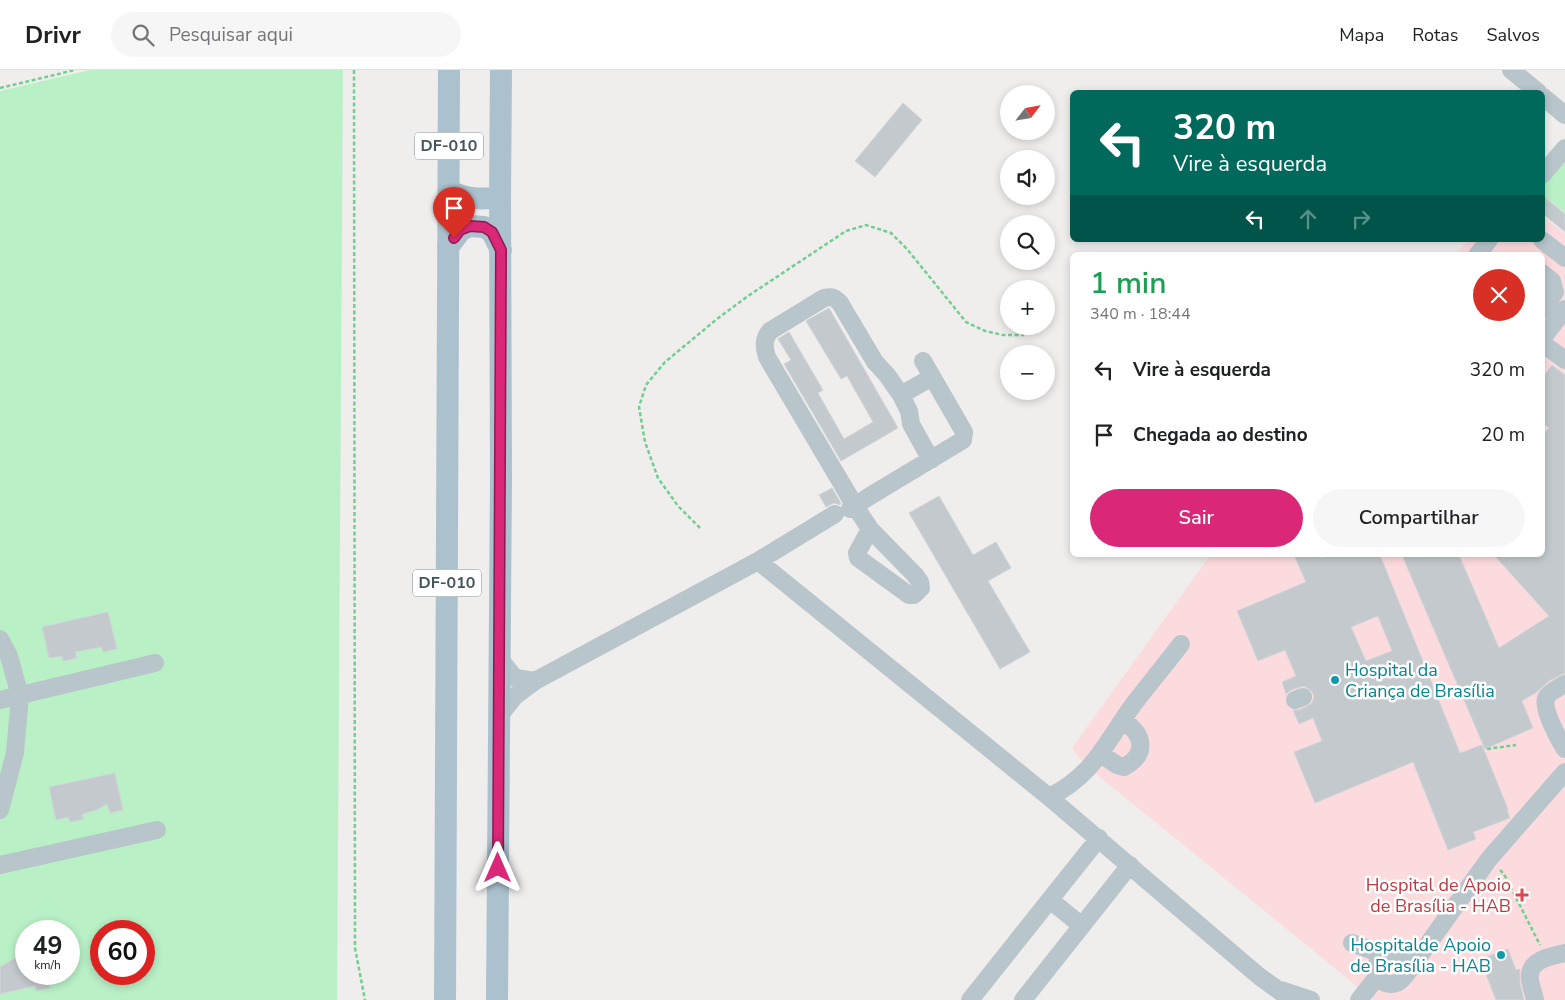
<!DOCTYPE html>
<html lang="pt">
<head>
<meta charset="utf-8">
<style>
  body { margin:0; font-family:"Nunito Sans",sans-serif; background:#f6f6f6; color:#202124; height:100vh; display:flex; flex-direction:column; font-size:19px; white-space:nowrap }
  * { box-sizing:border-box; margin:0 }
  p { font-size:16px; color:#757577 }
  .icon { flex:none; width:28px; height:28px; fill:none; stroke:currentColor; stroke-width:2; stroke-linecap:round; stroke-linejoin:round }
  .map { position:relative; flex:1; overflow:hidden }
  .panel { position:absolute; left:1070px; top:182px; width:475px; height:305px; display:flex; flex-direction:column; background:#fff; border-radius:8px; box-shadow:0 2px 8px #0003 }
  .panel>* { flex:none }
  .guide { position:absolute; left:1070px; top:20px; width:475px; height:152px; border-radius:8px; box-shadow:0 2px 8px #0003; background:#00695c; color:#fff; overflow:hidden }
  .needle { width:32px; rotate:59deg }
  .controls { position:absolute; left:1000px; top:15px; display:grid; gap:10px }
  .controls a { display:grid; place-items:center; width:55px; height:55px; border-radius:50%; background:#fff; box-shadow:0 2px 8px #0003; font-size:25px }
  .speed { position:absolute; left:15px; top:850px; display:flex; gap:10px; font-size:25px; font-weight:700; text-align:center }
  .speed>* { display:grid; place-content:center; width:65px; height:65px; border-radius:50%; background:#fff; box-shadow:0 2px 8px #0003; line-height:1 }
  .speed small { font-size:12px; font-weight:400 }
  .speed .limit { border:8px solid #d22; background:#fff; color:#111 }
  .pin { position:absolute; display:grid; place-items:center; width:42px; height:42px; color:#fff; margin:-51px -21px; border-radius:50% 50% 50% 0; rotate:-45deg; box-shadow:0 0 5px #0007 }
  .pin .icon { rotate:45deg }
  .me { position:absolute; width:55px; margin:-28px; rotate:0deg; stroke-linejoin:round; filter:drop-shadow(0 0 4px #0008) }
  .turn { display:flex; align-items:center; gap:18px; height:105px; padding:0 20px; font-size:22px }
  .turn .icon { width:65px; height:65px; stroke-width:2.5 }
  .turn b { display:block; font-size:35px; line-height:42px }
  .lanes { display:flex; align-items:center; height:48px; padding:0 20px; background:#0003; justify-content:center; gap:25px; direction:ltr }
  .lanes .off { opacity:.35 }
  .round { display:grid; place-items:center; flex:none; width:52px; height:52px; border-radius:26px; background:#f6f6f6 }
  .summary { display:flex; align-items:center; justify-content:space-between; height:85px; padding:0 20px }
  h1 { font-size:30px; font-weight:600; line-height:38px; color:#1e9e55 }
  .cta { display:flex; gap:10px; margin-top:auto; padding:10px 20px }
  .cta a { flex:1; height:58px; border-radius:30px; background:#db2777; color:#fff; font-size:20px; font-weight:600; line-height:58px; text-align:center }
  .cta a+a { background:#f6f6f6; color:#202124 }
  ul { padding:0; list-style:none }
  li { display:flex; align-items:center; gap:15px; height:65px; padding:0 20px }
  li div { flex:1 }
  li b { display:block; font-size:19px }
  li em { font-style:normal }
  header { display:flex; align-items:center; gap:30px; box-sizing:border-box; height:70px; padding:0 25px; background:#fff; border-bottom:1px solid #e0e0e0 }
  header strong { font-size:24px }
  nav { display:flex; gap:28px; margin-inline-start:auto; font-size:18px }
  .search { width:350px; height:45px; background:#f6f6f6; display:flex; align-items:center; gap:12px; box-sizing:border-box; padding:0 18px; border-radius:28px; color:#757577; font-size:19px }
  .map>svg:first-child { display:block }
  .medical { fill:#fcdbde }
  .green { fill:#b9f0c6; fill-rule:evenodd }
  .building { fill:#c4c9cd; stroke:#d1d5d9; fill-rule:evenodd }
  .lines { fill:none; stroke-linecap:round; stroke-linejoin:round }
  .path { stroke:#70cf91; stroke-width:2.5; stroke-dasharray:4 2.5; stroke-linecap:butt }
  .minor { stroke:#b8c5cb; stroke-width:18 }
  .major { stroke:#abc2ce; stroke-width:22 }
  .route-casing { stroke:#8e194d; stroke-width:12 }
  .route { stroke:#db2777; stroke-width:9 }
  .culture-dot { fill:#0f9aa8; stroke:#fff; stroke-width:2 }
  .health-dot { fill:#e0444e; stroke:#fff; stroke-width:2 }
  .labels { text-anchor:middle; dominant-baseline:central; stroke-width:5; stroke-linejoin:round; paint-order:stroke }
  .shield { fill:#fff; stroke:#7d878c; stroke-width:1 }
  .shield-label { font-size:16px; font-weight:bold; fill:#45545b }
  .culture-label { font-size:18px; fill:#0d838f; stroke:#fff; text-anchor:start }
  .health-label { font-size:18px; fill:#be3a42; stroke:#fff; text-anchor:end }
</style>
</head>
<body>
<header>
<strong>Drivr</strong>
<div class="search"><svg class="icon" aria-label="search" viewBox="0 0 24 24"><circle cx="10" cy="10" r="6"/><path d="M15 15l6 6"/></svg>Pesquisar aqui</div>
<nav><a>Mapa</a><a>Rotas</a><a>Salvos</a></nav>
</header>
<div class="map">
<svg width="1565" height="930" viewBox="0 0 1565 930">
  <rect width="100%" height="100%" fill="#f0eded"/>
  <path class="medical" d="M1543 147 1565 164V930H1374L1085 695 1072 678 1206 491 1212 485H1542V185H1455L1467 170H1542Z"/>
  <path class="green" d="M90 0H343L337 930H0V21ZM26 861H69V904H26ZM101 861H144V904H101Z
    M1565 84V143L1543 125V112Z"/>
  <path class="building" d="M903 33 922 50 875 107 855 91Z
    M1542 125 1565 144V162L1542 143Z
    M829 238 898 358 841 391 784 294 791 290 778 269 789 262 823 320 818 323 844 369 873 352 847 306 841 309 806 251Z
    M1552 295 1565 305V603L1549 611 1537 622 1522 631 1533 658 1485 679 1402 485H1459L1499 578 1549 546 1494 485H1542V365L1549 358 1542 353V308Z
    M832 418 841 433 840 435 834 433 826 437 819 425Z
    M939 426 973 485 996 472 1011 498 988 511 1030 582 1000 599 909 443Z
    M1294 485H1320L1321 488 1329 485H1380L1460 683 1482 675 1508 739 1507 740 1510 748 1473 762 1476 769 1448 780 1413 692 1315 733 1294 682 1322 671 1313 648 1299 654 1293 640H1299L1311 634 1314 628 1313 623 1309 619 1304 616 1291 620 1286 624 1282 612 1296 606 1285 580 1258 591 1237 541 1306 512ZM1378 546 1392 581 1366 591 1351 557Z
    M108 542 117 579 103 582 101 577 75 582 77 588 63 591 62 586 49 588 42 557Z
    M115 703 123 740 110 743 107 734 97 740 82 744 84 749 70 752 68 747 56 750 49 717Z
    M1508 879 1516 900 1520 899V913L1524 930H1496L1480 889Z
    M26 885V904H47L50 918 36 921 35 916 0 924V897L17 887Z"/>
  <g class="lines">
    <path class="path" d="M354 0 355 878 365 930
      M0 18 75 0
      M700 458 678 436 658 408 645 372 639 337 646 315 665 292 717 249 748 226 846 161 866 155 891 163 907 179 966 252 985 261 1003 265H1024
      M1487 679 1516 675
      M1500 800 1504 804 1540 875"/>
    <path class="minor" d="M1511 0 1538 22
      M1542 26 1565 45
      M1542 105 1565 78
      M1542 170 1565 188
      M1477 185 1489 170
      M1542 203 1552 211 1555 222 1542 240
      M1542 269 1565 239
      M1542 273 1565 290
      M901 325 887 305 875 292 840 233C834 227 832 226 824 228L770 261C763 269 764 277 767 287L855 436 870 426 963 370 964 362 923 291
      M931 390 911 354 909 341 901 325 932 307
      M850 439 855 436 870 459 915 505 920 512 921 518 914 525H909L858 488 857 483 870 459
      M758 491 835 444
      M0 569 9 586 20 626 15 683 0 740
      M499 588 515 608 535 611
      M1565 614C1560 617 1549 622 1546 628 1542 639 1559 670 1565 679
      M0 630 155 593
      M1295 630 1303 627
      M499 646 515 626 535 611 758 491 1049 727 1260 907 1292 930
      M1101 684 1117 695 1124 697C1148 684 1144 664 1123 651
      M1049 727C1093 706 1106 672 1133 635 1149 614 1165 595 1181 574
      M0 795 157 760
      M1050 830 1082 856
      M1352 873 1385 885
      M1376 899a15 15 0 1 1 30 0a15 15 0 1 1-30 0Z
      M1405 906 1489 789 1565 702
      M1281 920 1311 930
      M970 930 1099 768
      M1023 930 1130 795
      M1359 930 1377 907
      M1535 930C1534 923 1529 913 1530 906 1530 889 1553 886 1565 883"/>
    <path class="major" d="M449 121C467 129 481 130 500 127
      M448 177 461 160 470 156 484 157 492 162 501 180
      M445 930 449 0
      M497 930 501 408 500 127 501 0"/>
  </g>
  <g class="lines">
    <defs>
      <path id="route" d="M454 168 460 160 470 156 484 157 492 162 501 180 498 798"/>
    </defs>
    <use href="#route" class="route-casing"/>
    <use href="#route" class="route"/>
  </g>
  <g class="culture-dot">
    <circle cx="1335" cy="610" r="5"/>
    <circle cx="1501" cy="885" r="5"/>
  </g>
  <path class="health-dot" d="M1519.5 817.5h5v5h5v5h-5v5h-5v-5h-5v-5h5z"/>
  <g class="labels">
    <g class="shield">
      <rect x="415" y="62.5" width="68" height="27" rx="4"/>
      <rect x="413" y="499.5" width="68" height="27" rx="4"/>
    </g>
    <g class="shield-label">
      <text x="449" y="76">DF-010</text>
      <text x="447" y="513">DF-010</text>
    </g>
    <g class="culture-label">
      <text x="1345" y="600">Hospital da<tspan x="1345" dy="21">Criança de Brasília</tspan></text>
      <text x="1491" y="875" text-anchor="end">Hospitalde Apoio<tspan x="1491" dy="21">de Brasília - HAB</tspan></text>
    </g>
    <g class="health-label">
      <text x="1511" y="815">Hospital de Apoio<tspan x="1511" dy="21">de Brasília - HAB</tspan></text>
    </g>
  </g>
</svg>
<div class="controls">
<a><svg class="needle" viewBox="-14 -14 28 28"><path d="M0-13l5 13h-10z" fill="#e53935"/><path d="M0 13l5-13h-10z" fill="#757577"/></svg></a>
<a><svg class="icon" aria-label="sound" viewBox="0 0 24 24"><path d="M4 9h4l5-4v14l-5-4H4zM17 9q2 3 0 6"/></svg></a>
<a><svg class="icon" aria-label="search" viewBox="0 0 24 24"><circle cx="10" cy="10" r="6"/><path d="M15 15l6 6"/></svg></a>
<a>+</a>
<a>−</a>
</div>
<div class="speed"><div>49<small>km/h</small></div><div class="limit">60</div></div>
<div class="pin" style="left:454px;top:168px;background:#d93025"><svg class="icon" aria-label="arrive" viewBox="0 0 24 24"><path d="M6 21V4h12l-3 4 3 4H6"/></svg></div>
<svg class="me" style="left:498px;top:798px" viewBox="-20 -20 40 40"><path d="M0-17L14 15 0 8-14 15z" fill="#db2777" stroke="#fff" stroke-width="4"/></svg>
<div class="guide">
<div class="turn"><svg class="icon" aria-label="left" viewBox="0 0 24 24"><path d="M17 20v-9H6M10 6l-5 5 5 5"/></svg><div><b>320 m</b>Vire à esquerda</div></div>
<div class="lanes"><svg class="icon" aria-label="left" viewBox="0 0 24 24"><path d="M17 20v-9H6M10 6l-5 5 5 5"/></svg><svg class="icon off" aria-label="ahead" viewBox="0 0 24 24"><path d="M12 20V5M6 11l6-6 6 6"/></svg><svg class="icon off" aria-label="right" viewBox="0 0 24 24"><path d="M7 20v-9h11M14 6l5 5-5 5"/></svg></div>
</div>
<section class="panel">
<div class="summary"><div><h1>1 min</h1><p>340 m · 18:44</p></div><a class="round" style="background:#d93025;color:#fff"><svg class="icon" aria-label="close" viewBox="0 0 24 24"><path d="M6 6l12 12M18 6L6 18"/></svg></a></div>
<ul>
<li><svg class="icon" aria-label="left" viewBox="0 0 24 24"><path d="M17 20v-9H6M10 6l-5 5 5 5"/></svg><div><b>Vire à esquerda</b></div><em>320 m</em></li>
<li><svg class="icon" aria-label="arrive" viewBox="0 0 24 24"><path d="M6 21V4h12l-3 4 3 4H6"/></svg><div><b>Chegada ao destino</b></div><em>20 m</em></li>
</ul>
<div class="cta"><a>Sair</a><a>Compartilhar</a></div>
</section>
</div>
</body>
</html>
